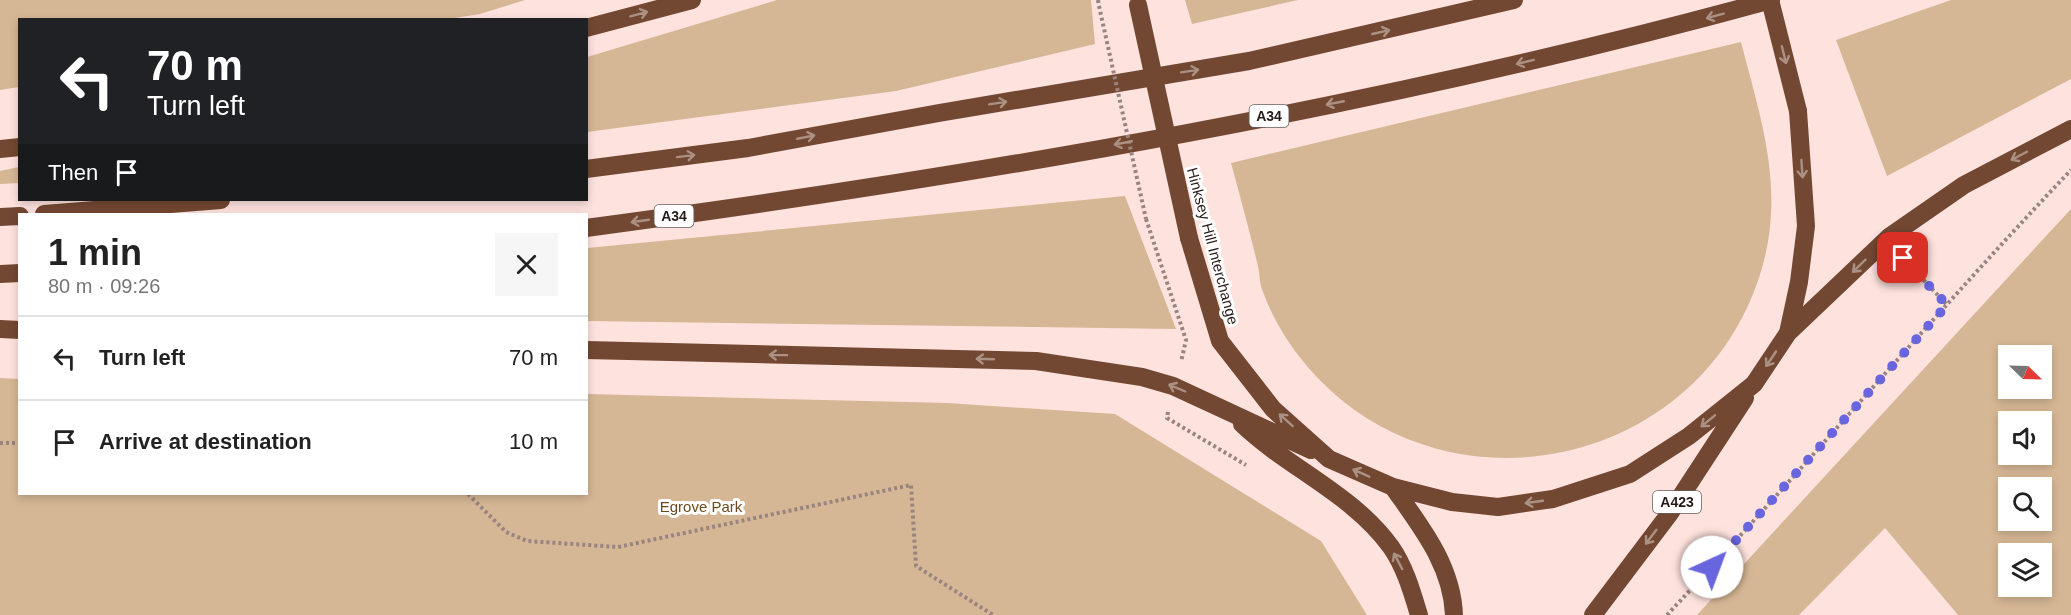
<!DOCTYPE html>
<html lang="en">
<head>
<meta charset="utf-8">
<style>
  body { margin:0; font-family:Helvetica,sans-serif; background:#f6f6f6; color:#222; height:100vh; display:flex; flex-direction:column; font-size:22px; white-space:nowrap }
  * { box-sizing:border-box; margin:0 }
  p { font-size:20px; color:#767676 }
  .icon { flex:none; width:33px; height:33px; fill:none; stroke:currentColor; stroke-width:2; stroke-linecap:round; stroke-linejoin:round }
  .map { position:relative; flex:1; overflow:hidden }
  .side { position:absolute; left:18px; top:213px; width:570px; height:282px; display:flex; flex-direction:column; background:#fff; border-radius:0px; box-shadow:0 3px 9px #0003 }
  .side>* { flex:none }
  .guide { position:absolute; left:18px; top:18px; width:570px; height:183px; border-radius:0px; box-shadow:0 3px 9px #0003; background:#202124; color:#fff; overflow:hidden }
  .needle { width:39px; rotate:113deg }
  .controls { position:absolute; left:1998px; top:345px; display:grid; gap:12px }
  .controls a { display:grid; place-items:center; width:54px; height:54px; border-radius:0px; background:#fff; box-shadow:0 3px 9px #0003; font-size:30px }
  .pin { position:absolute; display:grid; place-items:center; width:51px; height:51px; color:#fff; margin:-26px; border-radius:12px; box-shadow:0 3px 9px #0006 }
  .me { position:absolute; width:66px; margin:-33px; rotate:43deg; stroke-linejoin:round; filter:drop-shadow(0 0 4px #0008) }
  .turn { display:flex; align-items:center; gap:21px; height:126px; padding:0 30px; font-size:27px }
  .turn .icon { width:78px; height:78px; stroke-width:2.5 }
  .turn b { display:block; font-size:42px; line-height:51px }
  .then { display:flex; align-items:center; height:57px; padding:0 30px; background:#0003; gap:12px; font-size:22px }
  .round { display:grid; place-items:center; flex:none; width:63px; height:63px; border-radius:0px; background:#f6f6f6 }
  .head { display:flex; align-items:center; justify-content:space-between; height:102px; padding:0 30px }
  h1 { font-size:36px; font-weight:700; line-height:45px }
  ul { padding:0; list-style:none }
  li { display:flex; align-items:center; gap:18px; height:84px; padding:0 30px; border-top:2px solid #e0e0e0 }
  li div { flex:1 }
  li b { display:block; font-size:22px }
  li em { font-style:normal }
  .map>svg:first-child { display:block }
  .green { fill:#d6b795; fill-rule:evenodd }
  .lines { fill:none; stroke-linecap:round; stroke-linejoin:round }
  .path { stroke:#998481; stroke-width:4; stroke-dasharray:3 3; stroke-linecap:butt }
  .highway { stroke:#734832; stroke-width:18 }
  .path-bridge { stroke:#998481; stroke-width:4; stroke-dasharray:3 3; stroke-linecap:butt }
  .highway-bridge { stroke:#734832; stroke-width:18 }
  .oneway { stroke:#ab9184 }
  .route { stroke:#6865df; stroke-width:10; stroke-dasharray:0 18 }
  .labels { text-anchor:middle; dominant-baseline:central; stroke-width:6; stroke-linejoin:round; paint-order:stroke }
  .shield { fill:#fff; stroke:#685f5e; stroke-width:1.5 }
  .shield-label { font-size:14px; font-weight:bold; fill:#271b19 }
  .street-label { font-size:15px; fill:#271b19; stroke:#fff }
  .park-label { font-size:15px; fill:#6d491b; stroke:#fff }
</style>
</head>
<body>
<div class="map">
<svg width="2071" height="615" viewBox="0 0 2071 615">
  <rect width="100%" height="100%" fill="#fee2de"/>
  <path class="green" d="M0 0H525L480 14 448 19 20 20 19 87 0 90Z
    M777 0H1091L1095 44 896 91 587 132V57Z
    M1185 0H1298L1192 24Z
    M1951 0H2071V79L1887 176 1836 40Z
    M1741 42C1761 120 1785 187 1762 268 1702 475 1429 526 1298 355 1284 337 1271 314 1263 292 1259 283 1260 272 1257 262 1249 229 1240 196 1231 163Z
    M19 167V183L0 184V171Z
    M1125 196 1176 329 587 321V248Z
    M2071 209V615H1958L1885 528 1799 615H1697ZM2008 356H2042V388H2008ZM2008 422H2042V454H2008ZM2008 488H2042V520H2008ZM2008 554H2042V586H2008Z
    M0 378 19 379 20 494H586L587 394 947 403 1115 414 1321 541 1367 615H0Z"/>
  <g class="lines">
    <path class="path" d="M1098 0 1099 6
      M1146 219 1186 340 1181 362
      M1903 258 1947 305
      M1168 412 1167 418 1246 465
      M0 443H20
      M468 494 506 532 527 541 618 547 911 485 916 566 993 615
      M1667 615C1804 469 1933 315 2071 170"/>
    <path class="highway" d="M586 28 692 0
      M0 149 20 147
      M586 169 748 148 939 113 1249 61 1514 0
      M44 214 221 200
      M0 217 20 216
      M586 228C984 175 1385 106 1771 0
      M1189 238 1220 341 1273 409 1329 459 1393 487 1452 502 1498 507 1553 499 1630 474 1689 436 1754 384 1788 333 1799 282 1806 226 1798 111
      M0 274 20 273
      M0 329 20 330
      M1788 333 1889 237 1964 185 2071 129
      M586 350 1036 361 1142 377 1173 386 1311 450
      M1242 424C1288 468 1353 494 1391 547 1405 567 1412 592 1419 615
      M1393 487C1421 527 1452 565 1454 615
      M1593 615 1670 513 1745 398"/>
    <path class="path-bridge" d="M1099 6 1146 219"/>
    <path class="highway-bridge" d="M1770 0 1798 111
      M1138 5 1189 238"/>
  </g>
  <defs><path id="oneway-shaft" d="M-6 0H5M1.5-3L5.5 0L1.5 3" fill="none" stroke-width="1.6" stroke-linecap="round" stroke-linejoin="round" transform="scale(1.5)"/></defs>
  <g class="oneway">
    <use href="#oneway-shaft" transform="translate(639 14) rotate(-15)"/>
    <use href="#oneway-shaft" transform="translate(1715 16) rotate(165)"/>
    <use href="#oneway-shaft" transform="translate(1381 32) rotate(-13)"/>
    <use href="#oneway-shaft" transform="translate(1784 55) rotate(76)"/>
    <use href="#oneway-shaft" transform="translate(1525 62) rotate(166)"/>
    <use href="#oneway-shaft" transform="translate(1190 71) rotate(-9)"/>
    <use href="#oneway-shaft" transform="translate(998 103) rotate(-9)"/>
    <use href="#oneway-shaft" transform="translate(1335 103) rotate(169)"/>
    <use href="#oneway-shaft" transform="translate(806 137) rotate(-11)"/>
    <use href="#oneway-shaft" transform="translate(1123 143) rotate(169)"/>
    <use href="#oneway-shaft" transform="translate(686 156) rotate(-7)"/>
    <use href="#oneway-shaft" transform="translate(2019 156) rotate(152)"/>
    <use href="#oneway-shaft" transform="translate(1802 169) rotate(86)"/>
    <use href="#oneway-shaft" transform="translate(640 221) rotate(172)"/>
    <use href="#oneway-shaft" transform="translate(1859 266) rotate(136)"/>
    <use href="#oneway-shaft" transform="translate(778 355) rotate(-179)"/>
    <use href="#oneway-shaft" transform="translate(985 359) rotate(-178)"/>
    <use href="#oneway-shaft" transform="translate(1771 359) rotate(124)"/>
    <use href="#oneway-shaft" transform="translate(1177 388) rotate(-157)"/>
    <use href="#oneway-shaft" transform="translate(1286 420) rotate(-138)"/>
    <use href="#oneway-shaft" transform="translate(1708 421) rotate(141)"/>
    <use href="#oneway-shaft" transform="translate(1361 473) rotate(-156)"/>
    <use href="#oneway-shaft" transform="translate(1534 502) rotate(172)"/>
    <use href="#oneway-shaft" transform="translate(1651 537) rotate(127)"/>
    <use href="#oneway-shaft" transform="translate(1398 561) rotate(-118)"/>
  </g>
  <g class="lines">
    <path class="route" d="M1712 567 1947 305 1903 258"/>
  </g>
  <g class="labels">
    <g class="shield">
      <rect x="1249.5" y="105" width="39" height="22" rx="4.5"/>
      <rect x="654.5" y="205" width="39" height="22" rx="4.5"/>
      <rect x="1653" y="491" width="48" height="22" rx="4.5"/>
    </g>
    <g class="shield-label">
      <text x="1269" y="116">A34</text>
      <text x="674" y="216">A34</text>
      <text x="1677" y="502">A423</text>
    </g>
    <g class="street-label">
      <text transform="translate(1213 246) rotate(75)">Hinksey Hill Interchange</text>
    </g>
    <g class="park-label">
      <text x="701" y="506">Egrove Park</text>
    </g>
  </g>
</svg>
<div class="controls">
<a><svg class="needle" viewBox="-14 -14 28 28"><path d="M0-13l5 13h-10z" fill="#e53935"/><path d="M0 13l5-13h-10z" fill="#767676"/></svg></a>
<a><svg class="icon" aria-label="sound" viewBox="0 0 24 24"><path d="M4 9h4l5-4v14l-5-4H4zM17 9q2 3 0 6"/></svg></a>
<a><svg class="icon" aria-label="search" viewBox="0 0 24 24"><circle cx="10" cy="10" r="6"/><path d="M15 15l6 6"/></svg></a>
<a><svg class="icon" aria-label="layers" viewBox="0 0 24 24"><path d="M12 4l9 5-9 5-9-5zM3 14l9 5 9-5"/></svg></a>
</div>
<div class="pin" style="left:1903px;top:258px;background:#d93025"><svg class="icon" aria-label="arrive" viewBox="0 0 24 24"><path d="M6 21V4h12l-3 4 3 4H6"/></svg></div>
<svg class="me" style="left:1712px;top:567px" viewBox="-20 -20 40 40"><circle r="19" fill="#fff"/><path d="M0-13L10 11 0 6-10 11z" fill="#6865df"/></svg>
<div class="guide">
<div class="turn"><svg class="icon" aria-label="left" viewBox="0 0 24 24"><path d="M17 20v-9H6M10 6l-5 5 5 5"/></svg><div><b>70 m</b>Turn left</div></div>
<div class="then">Then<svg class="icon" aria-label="arrive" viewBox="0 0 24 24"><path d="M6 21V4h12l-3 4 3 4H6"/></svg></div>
</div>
<section class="side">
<div class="head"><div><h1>1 min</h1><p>80 m · 09:26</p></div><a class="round"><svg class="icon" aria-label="close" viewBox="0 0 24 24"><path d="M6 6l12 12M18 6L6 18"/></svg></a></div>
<ul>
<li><svg class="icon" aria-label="left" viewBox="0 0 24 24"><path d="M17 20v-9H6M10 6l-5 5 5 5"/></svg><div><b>Turn left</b></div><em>70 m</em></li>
<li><svg class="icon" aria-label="arrive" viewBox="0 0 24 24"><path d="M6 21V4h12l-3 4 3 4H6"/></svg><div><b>Arrive at destination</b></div><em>10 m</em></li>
</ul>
</section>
</div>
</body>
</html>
